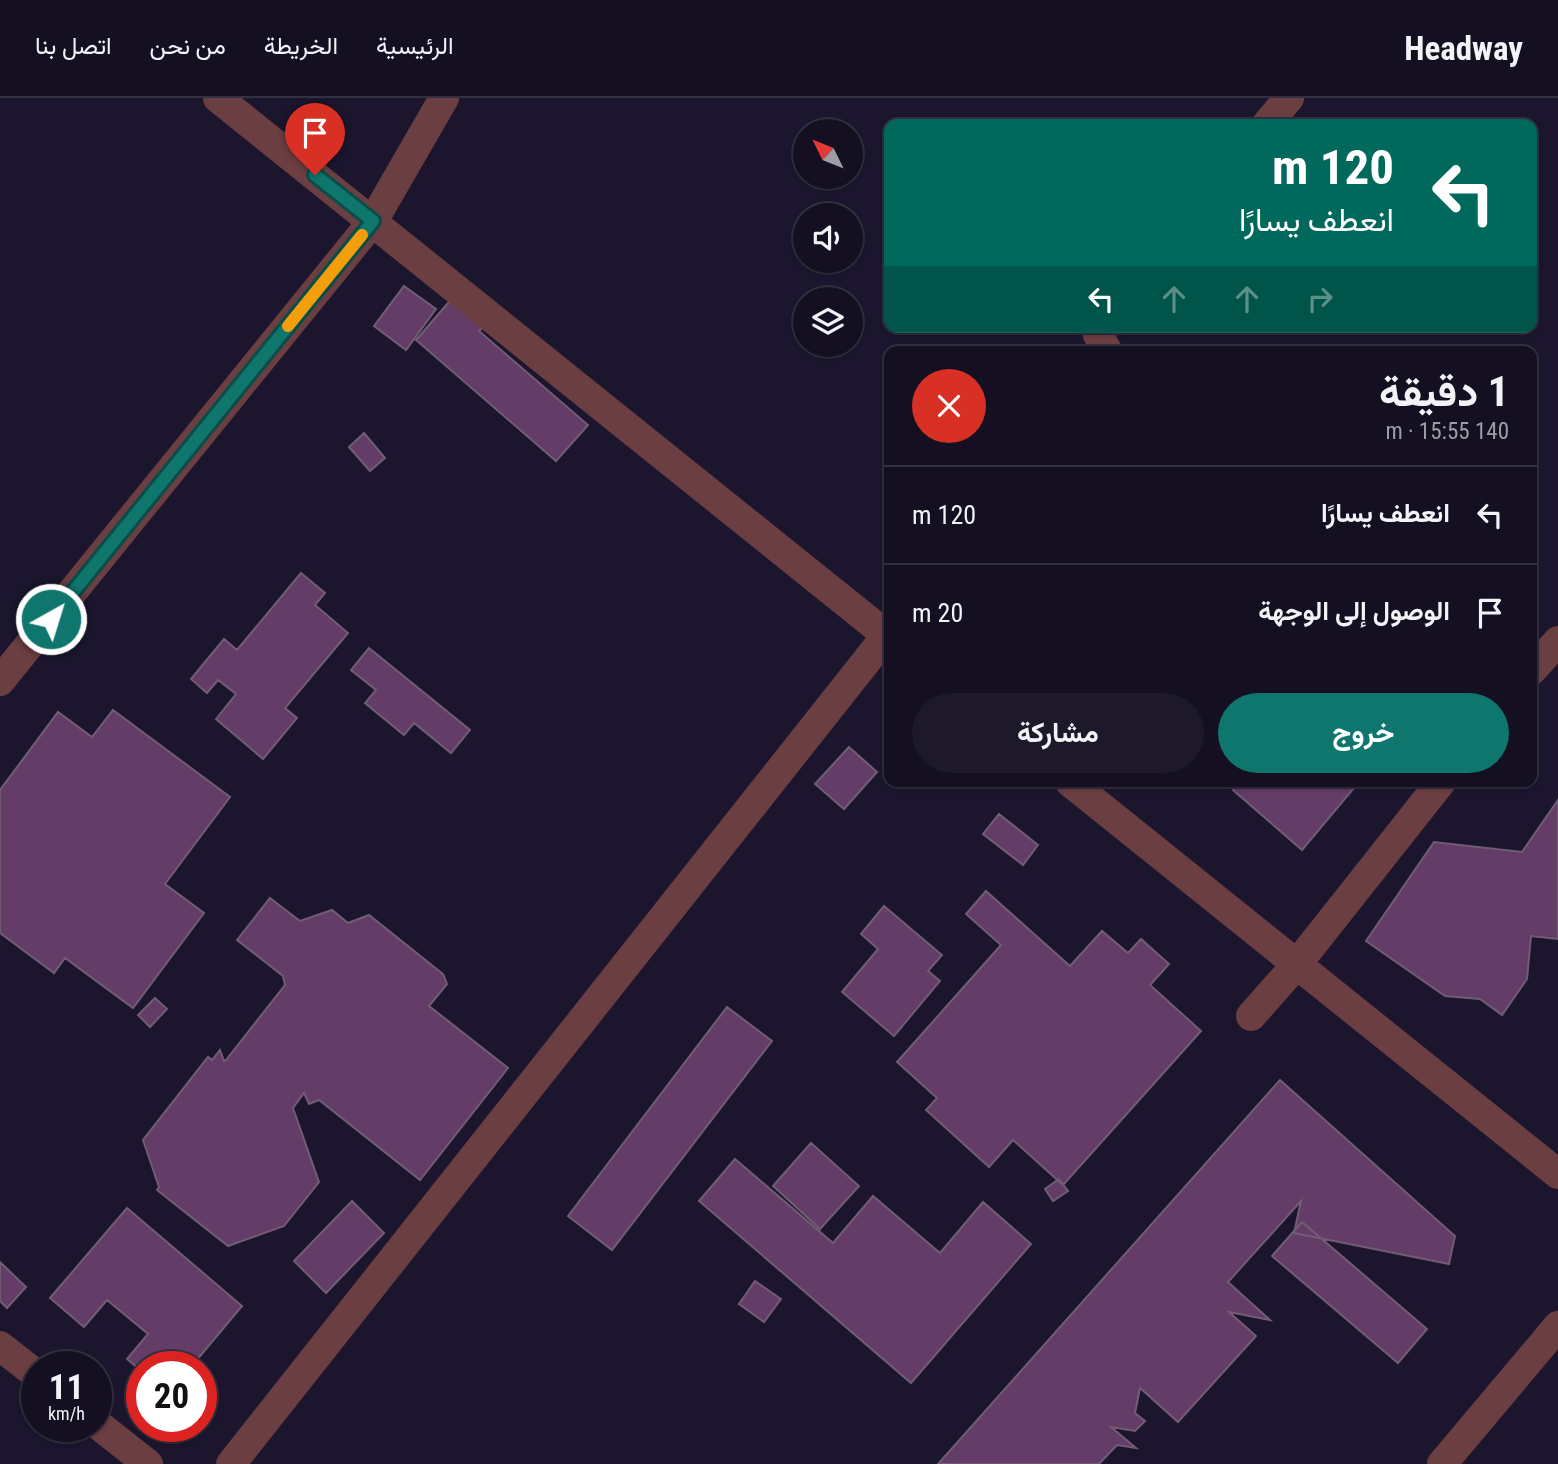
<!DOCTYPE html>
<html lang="ar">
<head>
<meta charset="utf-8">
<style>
  body { margin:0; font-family:"Roboto Condensed",Vazirmatn,sans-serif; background:#1d192a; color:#f1f3f6; direction:rtl; height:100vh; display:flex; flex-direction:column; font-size:26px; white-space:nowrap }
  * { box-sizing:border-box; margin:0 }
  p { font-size:23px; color:#9d9da5 }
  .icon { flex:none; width:38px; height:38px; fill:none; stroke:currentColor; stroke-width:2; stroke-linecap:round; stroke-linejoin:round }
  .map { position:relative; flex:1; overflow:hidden; direction:ltr }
  .side { position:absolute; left:884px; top:248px; width:653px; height:441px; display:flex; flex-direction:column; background:#141022; border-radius:14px; box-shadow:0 2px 5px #0004,0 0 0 2px #333040; direction:rtl }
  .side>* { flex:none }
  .guide { position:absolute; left:884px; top:21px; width:653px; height:214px; border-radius:14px; box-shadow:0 2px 5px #0004,0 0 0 2px #333040; direction:rtl; background:#00695c; color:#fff; overflow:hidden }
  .needle { width:46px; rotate:313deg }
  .fabs { position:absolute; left:793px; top:21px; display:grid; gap:14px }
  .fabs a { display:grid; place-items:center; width:70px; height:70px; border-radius:50%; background:#141022; box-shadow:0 2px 5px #0004,0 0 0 2px #333040; font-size:35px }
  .speed { position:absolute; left:21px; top:1253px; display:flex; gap:14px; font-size:35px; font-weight:700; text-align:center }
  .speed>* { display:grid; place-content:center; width:91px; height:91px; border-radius:50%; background:#141022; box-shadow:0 2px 5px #0004,0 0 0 2px #333040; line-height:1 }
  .speed small { font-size:18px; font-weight:400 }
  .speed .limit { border:10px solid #d22; background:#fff; color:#111 }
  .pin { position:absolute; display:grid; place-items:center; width:60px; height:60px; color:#fff; margin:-72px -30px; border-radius:50% 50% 50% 0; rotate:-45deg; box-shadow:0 0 7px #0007 }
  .pin .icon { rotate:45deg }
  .me { position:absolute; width:77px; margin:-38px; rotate:39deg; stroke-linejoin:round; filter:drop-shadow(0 0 5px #0008) }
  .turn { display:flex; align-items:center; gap:24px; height:147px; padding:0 28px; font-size:32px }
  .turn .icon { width:91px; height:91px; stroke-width:2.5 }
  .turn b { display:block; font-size:49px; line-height:60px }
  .lanes { display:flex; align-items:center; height:66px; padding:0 28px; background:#0003; justify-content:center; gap:35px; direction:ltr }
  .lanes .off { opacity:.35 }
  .round { display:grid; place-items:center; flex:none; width:74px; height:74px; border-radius:37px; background:#1d192a }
  .head { display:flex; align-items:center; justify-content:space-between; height:119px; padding:0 28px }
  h1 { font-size:42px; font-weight:700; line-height:52px }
  .action { display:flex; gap:14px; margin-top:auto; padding:14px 28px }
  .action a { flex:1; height:80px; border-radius:42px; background:#0f766e; color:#fff; font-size:28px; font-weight:700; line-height:80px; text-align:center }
  .action a+a { background:#1d192a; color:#f1f3f6 }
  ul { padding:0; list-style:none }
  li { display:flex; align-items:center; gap:21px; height:98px; padding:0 28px; border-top:2px solid #333040 }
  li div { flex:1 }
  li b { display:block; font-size:26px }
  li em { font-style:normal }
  header { display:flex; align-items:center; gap:42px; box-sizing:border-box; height:98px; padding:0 35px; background:#141022; border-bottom:2px solid #333040 }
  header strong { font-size:33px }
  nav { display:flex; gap:38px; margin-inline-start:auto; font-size:24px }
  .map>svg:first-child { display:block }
  .building { fill:#633d67; stroke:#715c73; stroke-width:2 }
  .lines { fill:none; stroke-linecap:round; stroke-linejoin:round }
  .minor { stroke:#6b3e41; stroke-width:30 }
  .route-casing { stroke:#0a4d48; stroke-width:18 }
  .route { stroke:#0f766e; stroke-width:12 }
  .slow { stroke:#f59e0b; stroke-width:12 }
</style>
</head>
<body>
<header>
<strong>Headway</strong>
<nav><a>الرئيسية</a><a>الخريطة</a><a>من نحن</a><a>اتصل بنا</a></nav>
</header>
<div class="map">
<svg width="1558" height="1366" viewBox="0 0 1558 1366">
  <rect width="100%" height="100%" fill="#1b162e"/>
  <path class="building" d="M404 188 436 211 406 252 374 228Z
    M455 197 487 224 479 233 588 327 556 363 416 242Z
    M364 335 385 360 370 373 349 349Z
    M301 475 325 495 315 507 348 535 285 610 297 620 263 661 216 621 236 596 218 582 207 595 191 581 224 541 237 552Z
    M369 550 470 632 451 655 414 625 404 637 365 605 376 592 351 572Z
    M113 612 230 699 165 786 204 815 133 910 65 860 54 875 0 835V692L58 614 92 639Z
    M849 649 877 674 844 711 815 686Z
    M1239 684H1359L1302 752 1233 692Z
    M1558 702V841L1531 838 1527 881 1502 917 1480 901 1445 898 1366 843 1434 744 1522 754Z
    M999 716 1038 747 1023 767 983 736Z
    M986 793 1070 868 1102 833 1128 855 1141 841 1169 866 1150 887 1201 933 1063 1087 1013 1042 989 1069 926 1012 937 1000 897 964 1001 847 966 816Z
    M270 800 300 823 332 812 348 825 369 817 443 876 447 886 429 908 508 970 420 1082 319 1002 309 1006 304 995 293 1010 319 1084 284 1128 228 1148 157 1092 159 1089 143 1042 208 959 212 962 220 952 224 963 226 962 285 887 283 878 237 842Z
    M884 808 942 857 928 873 940 883 894 938 842 894 878 851 861 836Z
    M155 900 167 911 150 929 138 917Z
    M727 909 772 943 612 1152 568 1118Z
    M1280 982 1455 1138 1449 1166 1294 1135 1301 1103 1228 1184 1270 1222 1229 1214 1256 1238 1178 1324 1140 1290 1135 1315 1145 1323 1135 1333 1111 1329 1136 1350 1117 1347 1099 1366H938Z
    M811 1045 859 1088 820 1131 773 1088Z
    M735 1061 833 1145 873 1098 940 1155 983 1104 1031 1146 911 1285 699 1103Z
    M1059 1081 1068 1093 1053 1103 1045 1091Z
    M352 1103 384 1135 326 1195 294 1163Z
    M127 1110 242 1208 191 1269H142V1274L127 1261 148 1236 107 1202 84 1229 50 1200Z
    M1302 1124 1427 1231 1398 1265 1272 1158Z
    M0 1164 26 1189 7 1210 0 1203Z
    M755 1183 781 1201 764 1224 739 1206Z"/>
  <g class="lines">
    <path class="minor" d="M218 0 889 539
      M1267 26 1289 0
      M1104 229 1098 237 1108 254
      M1531 573 1558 543
      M0 583 373 123 444 0
      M1070 684 1558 1076
      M1251 918 1297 866 1441 684
      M0 1248 37 1277
      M96 1325 148 1366
      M231 1366 887 537
      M1442 1366 1558 1228"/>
  </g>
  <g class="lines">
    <defs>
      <path id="route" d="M51 521 373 123 315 77"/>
    </defs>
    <use href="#route" class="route-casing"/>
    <use href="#route" class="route"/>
    <path class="slow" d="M288 228 362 137"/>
  </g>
</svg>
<div class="fabs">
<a><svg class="needle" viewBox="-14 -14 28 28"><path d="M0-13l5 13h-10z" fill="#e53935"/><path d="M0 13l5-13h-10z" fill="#9d9da5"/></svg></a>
<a><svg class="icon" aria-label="sound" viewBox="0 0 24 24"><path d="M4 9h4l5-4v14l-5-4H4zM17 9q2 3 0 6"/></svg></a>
<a><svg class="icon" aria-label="layers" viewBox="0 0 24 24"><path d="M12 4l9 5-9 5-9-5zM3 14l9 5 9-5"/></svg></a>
</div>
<div class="speed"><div>11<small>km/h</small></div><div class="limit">20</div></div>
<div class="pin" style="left:315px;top:77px;background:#d93025"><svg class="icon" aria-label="arrive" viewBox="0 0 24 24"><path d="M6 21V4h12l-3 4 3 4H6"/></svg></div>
<svg class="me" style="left:51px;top:521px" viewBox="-20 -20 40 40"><circle r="17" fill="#0f766e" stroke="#fff" stroke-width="3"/><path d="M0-11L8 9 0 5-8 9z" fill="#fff"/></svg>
<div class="guide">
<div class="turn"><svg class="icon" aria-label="left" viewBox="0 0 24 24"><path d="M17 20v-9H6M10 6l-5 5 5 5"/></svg><div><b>120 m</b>انعطف يسارًا</div></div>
<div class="lanes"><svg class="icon" aria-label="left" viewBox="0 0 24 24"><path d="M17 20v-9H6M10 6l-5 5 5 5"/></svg><svg class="icon off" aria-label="ahead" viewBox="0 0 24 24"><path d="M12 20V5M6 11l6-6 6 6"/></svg><svg class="icon off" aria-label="ahead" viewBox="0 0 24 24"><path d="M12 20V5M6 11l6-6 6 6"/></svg><svg class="icon off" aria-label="right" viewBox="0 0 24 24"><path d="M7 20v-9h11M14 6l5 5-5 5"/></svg></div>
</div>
<section class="side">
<div class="head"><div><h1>1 دقيقة</h1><p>140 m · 15:55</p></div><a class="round" style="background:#d93025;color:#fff"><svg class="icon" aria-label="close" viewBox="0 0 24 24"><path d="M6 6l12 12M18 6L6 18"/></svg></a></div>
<ul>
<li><svg class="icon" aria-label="left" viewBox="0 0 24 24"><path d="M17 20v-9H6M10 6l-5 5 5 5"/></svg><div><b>انعطف يسارًا</b></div><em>120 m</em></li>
<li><svg class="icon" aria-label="arrive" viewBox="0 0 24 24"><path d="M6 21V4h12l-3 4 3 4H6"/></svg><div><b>الوصول إلى الوجهة</b></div><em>20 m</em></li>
</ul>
<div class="action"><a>خروج</a><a>مشاركة</a></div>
</section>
</div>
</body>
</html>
